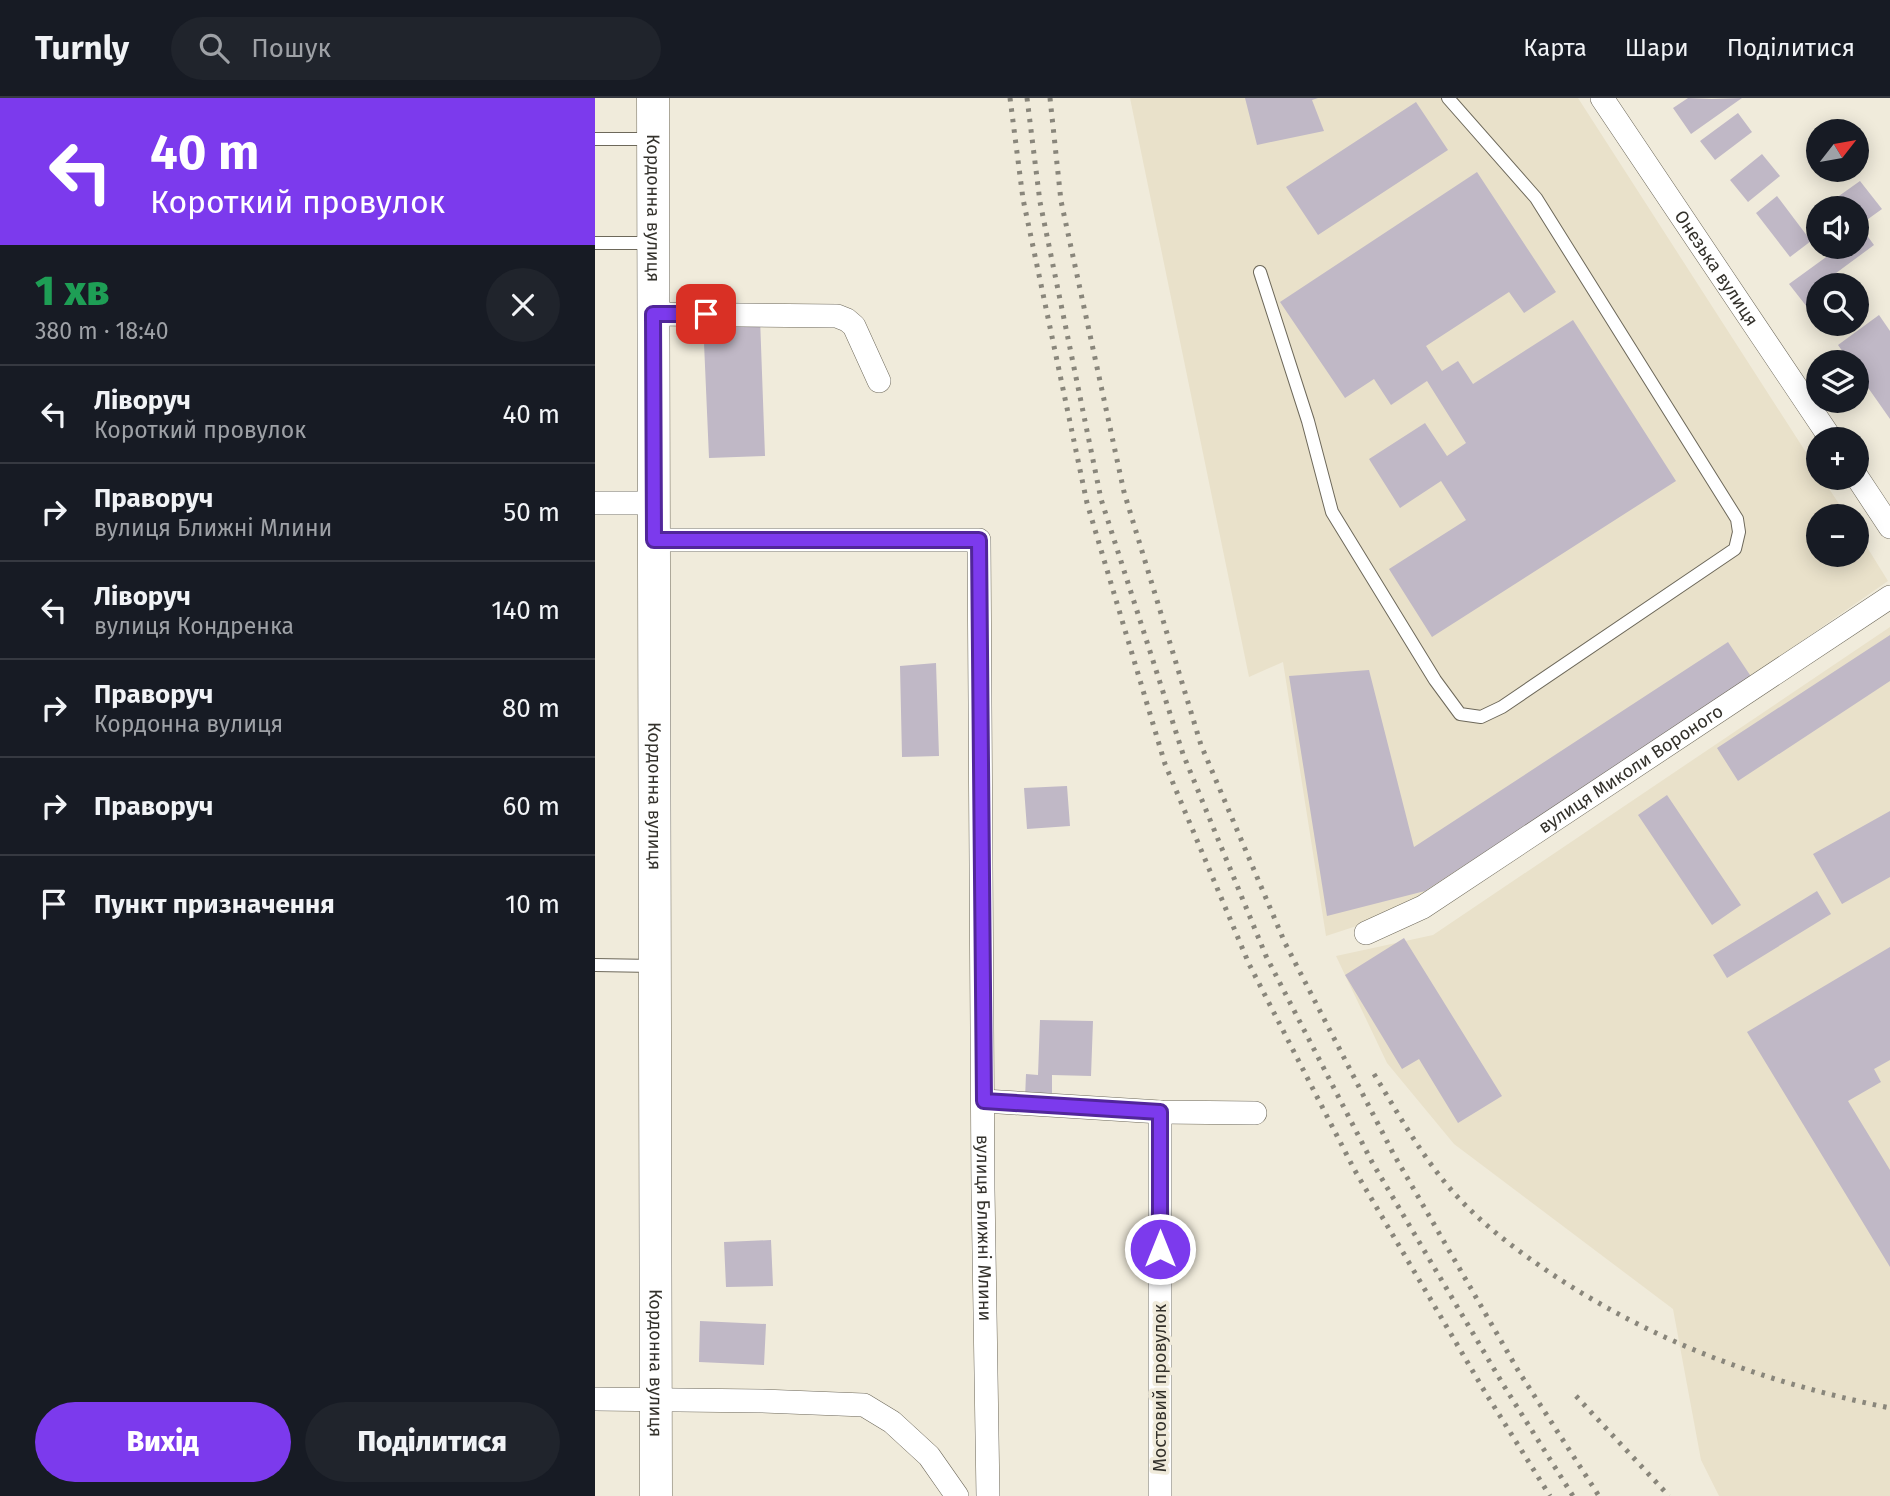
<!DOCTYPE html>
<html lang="uk">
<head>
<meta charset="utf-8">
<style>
  body { margin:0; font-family:"Fira Sans",sans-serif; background:#20242c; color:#f1f3f6; height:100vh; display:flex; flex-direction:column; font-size:26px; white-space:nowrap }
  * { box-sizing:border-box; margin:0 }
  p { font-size:23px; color:#9ea1a6 }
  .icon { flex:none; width:38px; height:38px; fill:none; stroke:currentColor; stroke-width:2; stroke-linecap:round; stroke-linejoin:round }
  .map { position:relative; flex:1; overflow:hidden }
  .drawer { display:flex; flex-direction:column; background:#171b24; width:595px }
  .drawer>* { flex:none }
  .top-card { background:#7c3aed; color:#fff; overflow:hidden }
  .needle { width:46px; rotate:59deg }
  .controls { position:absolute; left:1211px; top:21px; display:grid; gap:14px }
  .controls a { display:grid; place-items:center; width:63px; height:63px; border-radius:50%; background:#171b24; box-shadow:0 4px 18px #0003; font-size:35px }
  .pin { position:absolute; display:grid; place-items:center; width:60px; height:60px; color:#fff; margin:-30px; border-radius:14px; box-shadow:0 4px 10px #0006 }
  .me { position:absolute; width:77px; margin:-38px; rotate:0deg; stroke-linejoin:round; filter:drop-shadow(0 0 5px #0008) }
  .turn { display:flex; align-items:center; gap:24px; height:147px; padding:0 35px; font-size:32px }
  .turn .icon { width:91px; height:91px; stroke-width:2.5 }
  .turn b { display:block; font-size:49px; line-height:60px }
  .round { display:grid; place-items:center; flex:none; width:74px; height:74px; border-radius:37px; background:#20242c }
  .overview { display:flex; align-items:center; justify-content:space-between; height:119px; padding:0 35px }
  h1 { font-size:42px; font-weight:800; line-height:52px; color:#1e9e55 }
  .button { display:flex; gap:14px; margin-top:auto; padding:14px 35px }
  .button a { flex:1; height:80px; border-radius:42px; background:#7c3aed; color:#fff; font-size:28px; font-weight:800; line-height:80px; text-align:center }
  .button a+a { background:#20242c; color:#f1f3f6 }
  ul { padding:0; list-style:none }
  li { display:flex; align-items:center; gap:21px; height:98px; padding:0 35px; border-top:2px solid #363941 }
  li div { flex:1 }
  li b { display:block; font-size:26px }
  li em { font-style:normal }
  header { display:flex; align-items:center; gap:42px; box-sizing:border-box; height:98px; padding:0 35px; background:#171b24; border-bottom:2px solid #363941 }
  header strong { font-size:33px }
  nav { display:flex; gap:38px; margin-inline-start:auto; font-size:24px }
  .search { width:490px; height:63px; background:#20242c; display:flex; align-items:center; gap:18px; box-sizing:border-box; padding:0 24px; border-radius:38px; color:#9ea1a6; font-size:26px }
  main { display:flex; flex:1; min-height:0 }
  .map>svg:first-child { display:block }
  .built { fill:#e9e1ca }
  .building { fill:#c0b8c6 }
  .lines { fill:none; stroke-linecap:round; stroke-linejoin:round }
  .lane-casing { stroke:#6d685a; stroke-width:14 }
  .street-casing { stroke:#6d685a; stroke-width:24 }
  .secondary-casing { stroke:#6d685a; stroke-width:33 }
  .lane { stroke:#fff; stroke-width:12 }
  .street { stroke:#fff; stroke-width:23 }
  .secondary { stroke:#fff; stroke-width:32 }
  .rail { stroke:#89867b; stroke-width:5; stroke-dasharray:3.5 7; stroke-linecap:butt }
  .route-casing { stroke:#51269a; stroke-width:18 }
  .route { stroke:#7c3aed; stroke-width:12 }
  .labels { text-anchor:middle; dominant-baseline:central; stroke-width:7; stroke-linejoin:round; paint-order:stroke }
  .street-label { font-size:18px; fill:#33312b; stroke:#f0ebdb }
</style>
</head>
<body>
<header>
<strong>Turnly</strong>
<div class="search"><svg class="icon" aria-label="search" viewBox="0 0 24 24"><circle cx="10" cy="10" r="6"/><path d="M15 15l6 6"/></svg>Пошук</div>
<nav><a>Карта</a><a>Шари</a><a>Поділитися</a></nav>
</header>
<main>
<section class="drawer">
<div class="top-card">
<div class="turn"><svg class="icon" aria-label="left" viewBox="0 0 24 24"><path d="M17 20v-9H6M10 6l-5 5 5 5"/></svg><div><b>40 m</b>Короткий провулок</div></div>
</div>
<div class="overview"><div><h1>1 хв</h1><p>380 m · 18:40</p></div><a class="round"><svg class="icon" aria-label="close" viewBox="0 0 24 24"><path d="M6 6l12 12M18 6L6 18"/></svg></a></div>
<ul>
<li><svg class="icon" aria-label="left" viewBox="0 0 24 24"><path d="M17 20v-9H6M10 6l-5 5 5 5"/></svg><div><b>Ліворуч</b><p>Короткий провулок</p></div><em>40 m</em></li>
<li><svg class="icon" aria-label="right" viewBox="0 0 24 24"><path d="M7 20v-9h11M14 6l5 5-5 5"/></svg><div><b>Праворуч</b><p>вулиця Ближні Млини</p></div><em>50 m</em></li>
<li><svg class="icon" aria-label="left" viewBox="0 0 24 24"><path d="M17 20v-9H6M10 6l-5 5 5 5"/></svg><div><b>Ліворуч</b><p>вулиця Кондренка</p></div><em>140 m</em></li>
<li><svg class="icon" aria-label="right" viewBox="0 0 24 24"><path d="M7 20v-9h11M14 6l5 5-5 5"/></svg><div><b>Праворуч</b><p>Кордонна вулиця</p></div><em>80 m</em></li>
<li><svg class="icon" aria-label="right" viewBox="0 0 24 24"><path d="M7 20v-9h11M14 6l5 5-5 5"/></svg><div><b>Праворуч</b></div><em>60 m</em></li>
<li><svg class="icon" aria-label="arrive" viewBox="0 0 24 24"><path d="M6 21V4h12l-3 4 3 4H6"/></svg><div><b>Пункт призначення</b></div><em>10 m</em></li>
</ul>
<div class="button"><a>Вихід</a><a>Поділитися</a></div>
</section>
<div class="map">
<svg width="1295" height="1398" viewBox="0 0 1295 1398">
  <rect width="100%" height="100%" fill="#f0ebdb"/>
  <path class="built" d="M535 0H983L1223 373V380H1227L1252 418H1223V457H1262V433L1293 483 829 806 731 838 688 564 654 579Z
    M1295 529V1398H1124L1106 1362 1078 1211 859 1046 792 965 741 858 838 837Z"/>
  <path class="building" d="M650 0H723L717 2 729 33 662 47Z
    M1093 0 1117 1 1147 0 1096 36 1078 10Z
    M821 4 853 52 723 137 691 89Z
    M1143 15 1157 34 1120 62 1105 43Z
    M1167 56 1185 78 1153 104 1135 82Z
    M882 74 961 194 929 215 914 194 831 248 847 273 863 263 878 286 978 222 1081 383 837 539 794 471 871 422 846 383 805 410 774 361 830 325 852 358 871 345 832 283 796 307 779 281 750 300 685 204Z
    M1265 83 1287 111 1262 129V110H1227Z
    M1182 98 1216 143 1195 159 1161 115Z
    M1268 132 1279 147 1233 181 1237 187H1223V223L1194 186 1245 149H1262V136Z
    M1284 217 1295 233V321L1262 274V264H1255L1243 247Z
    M165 220 170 358 114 360 108 222Z
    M1295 537V583L1143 683 1122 650Z
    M1133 544 1157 580 830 793 732 818 694 578 774 572 819 749Z
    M341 565 344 658 307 659 305 568Z
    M472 688 475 728 432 731 429 690Z
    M1072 697 1146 807 1117 827 1043 717Z
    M1295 713V779L1247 806 1218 756Z
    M1222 793 1236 816 1132 880 1118 857Z
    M809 840 907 998 863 1025 824 961 807 971 750 877Z
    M1295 849V962L1279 971 1286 984 1253 1003 1295 1072V1169L1152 934Z
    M445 922 498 923 496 978 457 977V1002L430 1001 431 976 443 977Z
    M176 1142 178 1188 131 1189 129 1144Z
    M105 1223 171 1226 169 1267 104 1264Z"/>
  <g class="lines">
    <defs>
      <path id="lane" d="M0 41H57
        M0 145H58
        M665 174 713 323 737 414 840 582 865 616 886 619 907 609 1140 451 1144 434 1142 421 941 100 853 0
        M0 867 59 868"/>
      <g id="street">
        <path id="s1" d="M1007 0 1236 341"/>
        <path d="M58 216 242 218 252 222 259 228 284 283"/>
        <path d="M1262 379 1295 429"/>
        <path d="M0 405H59"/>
        <path id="s2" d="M59 442H384L388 1091 393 1398"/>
        <path id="s3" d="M771 835 828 809 1295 499"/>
        <path d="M389 1003 565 1014 660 1015"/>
        <path d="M565 1014V1398"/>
        <path d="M0 1301 167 1303 269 1307 297 1324 334 1358 362 1398"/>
      </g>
      <g id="secondary">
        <path id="s4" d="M58 0 61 1398"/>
      </g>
    </defs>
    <use href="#lane" class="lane-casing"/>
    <use href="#street" class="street-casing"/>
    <use href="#secondary" class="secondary-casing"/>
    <use href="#lane" class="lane"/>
    <use href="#street" class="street"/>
    <use href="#secondary" class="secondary"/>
    <path class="rail" d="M415 0 428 101 492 405 570 666 654 866 759 1071 890 1294 955 1398
      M432 0 445 104 506 401 588 656 671 858 777 1064 909 1288 978 1398
      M455 0 466 103 529 394 606 647 690 845 798 1055 924 1274 1004 1398
      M779 976C804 1017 827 1059 859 1095 885 1124 916 1148 948 1170 1056 1244 1168 1284 1295 1310
      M981 1298 1074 1398"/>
  </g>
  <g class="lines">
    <defs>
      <path id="route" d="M111 216H58L59 442H384L389 1003 565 1014V1151"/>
    </defs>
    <use href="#route" class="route-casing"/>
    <use href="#route" class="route"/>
  </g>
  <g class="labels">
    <g class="street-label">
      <text stroke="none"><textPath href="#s4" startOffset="110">Кордонна вулиця</textPath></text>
      <text stroke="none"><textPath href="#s1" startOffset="205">Онезька вулиця</textPath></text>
      <text stroke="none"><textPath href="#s3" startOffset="312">вулиця Миколи Вороного</textPath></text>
      <text stroke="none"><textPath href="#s4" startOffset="698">Кордонна вулиця</textPath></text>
      <text stroke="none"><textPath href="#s2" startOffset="1013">вулиця Ближні Млини</textPath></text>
      <text stroke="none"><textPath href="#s4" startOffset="1265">Кордонна вулиця</textPath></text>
      <text transform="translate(565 1290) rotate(-90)">Мостовий провулок</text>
    </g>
  </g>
</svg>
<div class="controls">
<a><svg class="needle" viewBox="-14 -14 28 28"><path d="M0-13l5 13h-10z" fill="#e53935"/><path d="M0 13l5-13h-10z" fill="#9ea1a6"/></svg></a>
<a><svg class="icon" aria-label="sound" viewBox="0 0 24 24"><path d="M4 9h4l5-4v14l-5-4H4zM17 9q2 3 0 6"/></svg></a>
<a><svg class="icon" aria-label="search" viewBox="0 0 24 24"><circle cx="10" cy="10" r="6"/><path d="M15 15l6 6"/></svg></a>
<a><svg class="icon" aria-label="layers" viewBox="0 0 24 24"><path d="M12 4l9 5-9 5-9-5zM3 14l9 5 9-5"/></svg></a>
<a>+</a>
<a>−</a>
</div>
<div class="pin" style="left:111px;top:216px;background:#d93025"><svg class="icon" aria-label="arrive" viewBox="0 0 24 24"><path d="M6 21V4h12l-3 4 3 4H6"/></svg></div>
<svg class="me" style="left:565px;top:1151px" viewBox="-20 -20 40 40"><circle r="17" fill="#7c3aed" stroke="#fff" stroke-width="3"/><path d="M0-11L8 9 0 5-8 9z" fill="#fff"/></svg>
</div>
</main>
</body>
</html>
